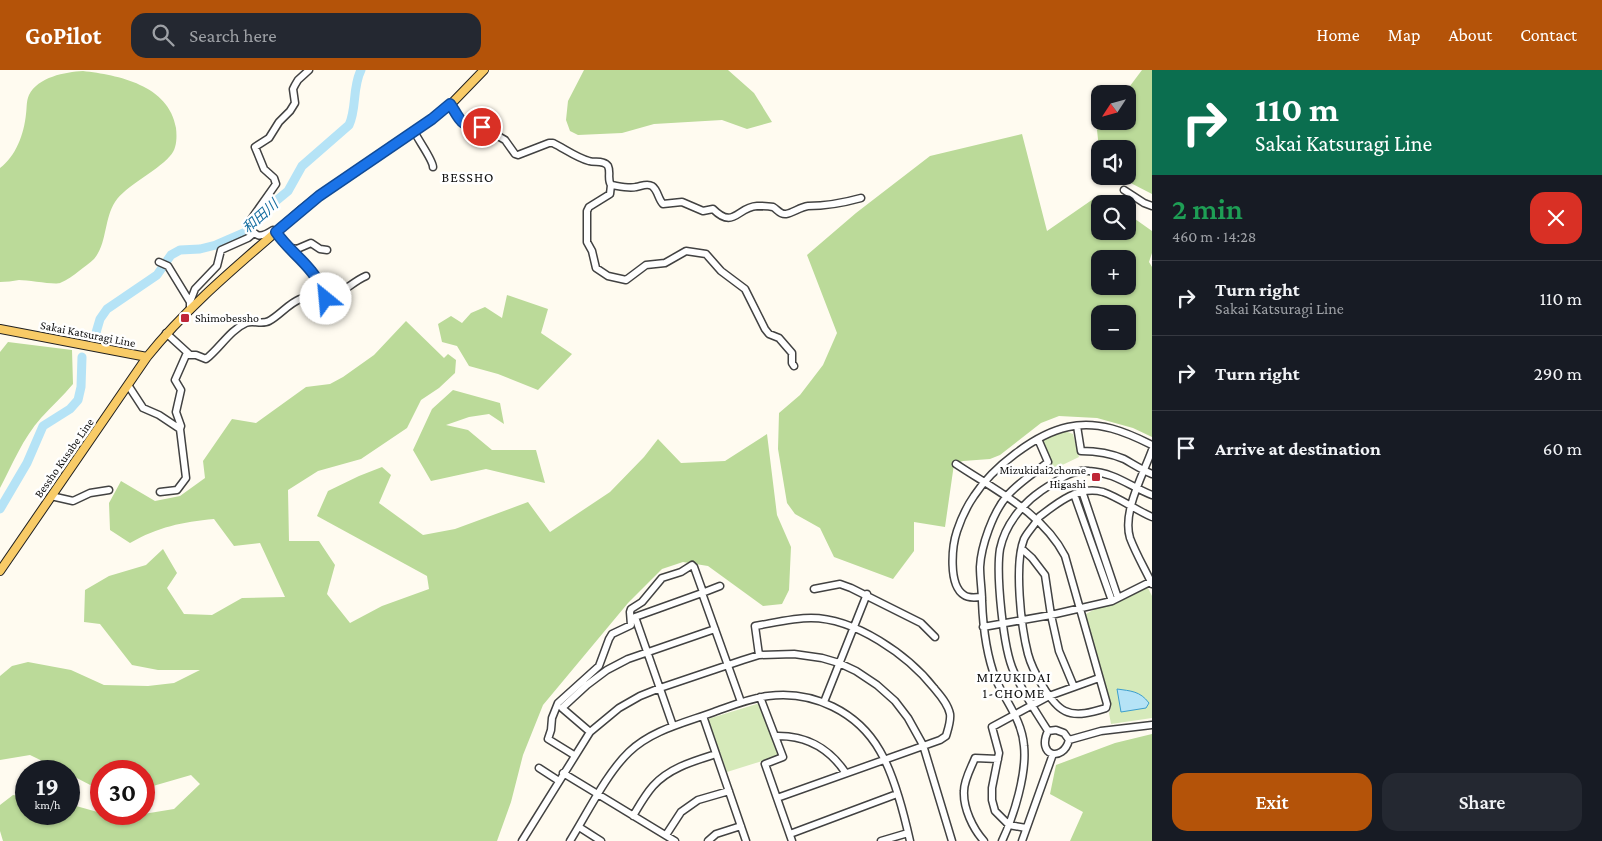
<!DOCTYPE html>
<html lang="en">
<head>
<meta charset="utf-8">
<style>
  body { margin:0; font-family:"Crimson Pro","Noto Sans JP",serif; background:#242831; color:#f1f3f6; height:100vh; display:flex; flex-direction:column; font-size:19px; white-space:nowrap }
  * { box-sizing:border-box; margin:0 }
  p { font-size:16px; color:#9ea1a6 }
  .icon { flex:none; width:28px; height:28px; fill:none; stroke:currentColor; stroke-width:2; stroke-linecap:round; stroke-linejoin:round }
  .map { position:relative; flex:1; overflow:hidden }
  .drawer { display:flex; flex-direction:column; background:#171b24; width:450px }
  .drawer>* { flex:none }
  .top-card { background:#0b6e4f; color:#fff; overflow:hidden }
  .needle { width:32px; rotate:234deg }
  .buttons { position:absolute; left:1091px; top:15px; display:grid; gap:10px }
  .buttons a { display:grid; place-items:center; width:45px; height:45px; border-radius:10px; background:#171b24; box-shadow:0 1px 4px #0004; font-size:25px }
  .speed { position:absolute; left:15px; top:690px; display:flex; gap:10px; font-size:25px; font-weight:700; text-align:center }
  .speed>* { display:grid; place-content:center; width:65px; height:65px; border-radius:50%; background:#171b24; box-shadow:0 1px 4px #0004; line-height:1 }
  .speed small { font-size:12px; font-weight:400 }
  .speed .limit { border:8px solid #d22; background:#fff; color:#111 }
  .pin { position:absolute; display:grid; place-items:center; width:42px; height:42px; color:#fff; margin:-21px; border:2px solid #fff; border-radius:50%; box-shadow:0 1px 5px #0007 }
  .me { position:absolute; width:55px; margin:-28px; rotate:332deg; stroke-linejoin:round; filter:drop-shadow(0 0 4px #0008) }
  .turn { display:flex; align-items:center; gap:18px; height:105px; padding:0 20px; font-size:22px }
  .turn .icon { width:65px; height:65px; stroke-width:2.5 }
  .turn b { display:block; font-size:35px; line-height:42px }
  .round { display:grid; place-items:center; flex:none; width:52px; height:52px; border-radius:15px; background:#242831 }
  .head { display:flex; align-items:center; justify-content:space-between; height:85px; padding:0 20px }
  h1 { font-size:30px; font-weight:600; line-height:38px; color:#1e9e55 }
  .button { display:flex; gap:10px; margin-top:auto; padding:10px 20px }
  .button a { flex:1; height:58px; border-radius:15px; background:#b45309; color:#fff; font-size:20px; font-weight:600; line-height:58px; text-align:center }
  .button a+a { background:#242831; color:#f1f3f6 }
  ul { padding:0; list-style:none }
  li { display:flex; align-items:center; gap:15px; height:75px; padding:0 20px; border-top:1px solid #363941 }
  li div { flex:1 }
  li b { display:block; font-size:19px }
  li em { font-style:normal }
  header { display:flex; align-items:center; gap:30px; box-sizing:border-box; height:70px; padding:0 25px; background:#b45309; color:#fff }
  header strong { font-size:24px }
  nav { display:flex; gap:28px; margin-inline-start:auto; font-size:18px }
  .search { width:350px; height:45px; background:#242831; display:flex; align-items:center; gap:12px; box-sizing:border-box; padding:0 18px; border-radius:15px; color:#9ea1a6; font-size:19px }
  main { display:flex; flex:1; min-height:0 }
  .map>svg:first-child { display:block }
  .green { fill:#d6eaba }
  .forest { fill:#bbda99; fill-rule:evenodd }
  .water { fill:#b5e3f6; stroke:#3c9ecd }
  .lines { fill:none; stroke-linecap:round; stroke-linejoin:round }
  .river { stroke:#b5e3f6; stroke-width:9 }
  .minor-casing { stroke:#424242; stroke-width:9 }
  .major-casing { stroke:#202020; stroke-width:10 }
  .minor { stroke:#fff; stroke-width:6 }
  .major { stroke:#f8cb67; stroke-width:8 }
  .route-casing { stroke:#114b97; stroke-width:12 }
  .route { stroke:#1a73e8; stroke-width:9 }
  .poi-dot { fill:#bf2638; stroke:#fff; stroke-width:2 }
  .labels { text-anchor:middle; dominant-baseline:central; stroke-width:5; stroke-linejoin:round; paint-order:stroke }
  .poi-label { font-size:12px; fill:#0f0f0f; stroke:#fff; text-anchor:start }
  .street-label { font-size:12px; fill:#0f0f0f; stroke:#fff }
  .neighbourhood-label { font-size:14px; letter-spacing:1px; fill:#0f0f0f; stroke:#fff }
  .water-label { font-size:14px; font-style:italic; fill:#176fa1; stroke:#fff }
</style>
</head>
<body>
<header>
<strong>GoPilot</strong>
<div class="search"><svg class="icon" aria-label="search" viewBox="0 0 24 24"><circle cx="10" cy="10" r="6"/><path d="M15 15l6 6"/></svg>Search here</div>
<nav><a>Home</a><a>Map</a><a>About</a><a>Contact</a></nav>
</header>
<main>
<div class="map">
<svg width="1152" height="771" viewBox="0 0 1152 771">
  <rect width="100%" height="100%" fill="#fffbf0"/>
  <path class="green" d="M1065 361 1073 364 1079 387 1054 399 1041 369Z
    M1146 518H1148L1152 526V648L1111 654 1109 643 1111 638 1110 631 1089 561 1086 544 1099 537 1119 531Z
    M760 633 778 686 727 702 708 649Z"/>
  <path class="forest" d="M584 0H728L754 23 772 52 747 59 722 50 654 54 622 63 578 65 570 61 566 50 568 31Z
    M1142 0H1152V124L1117 106H1128V79H1100V88L1097 60 1104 51H1128V24H1124Z
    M83 1C118 5 169 15 176 58 177 67 177 79 170 86 155 103 126 115 115 132 104 149 107 174 94 189 90 193 84 197 79 201 74 205 67 210 60 213 54 215 28 210 19 210 13 211 6 212 0 212V98C16 86 24 64 26 44 27 38 26 32 29 25 38 7 65 2 83 1Z
    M1022 64 1047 161 1099 125 1112 134H1100V161H1128V144L1152 161V183L1149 192 1152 197V367L1133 358 1097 348 1059 346 1041 353 1000 385 990 389 963 391 954 394 945 457 914 452V481L893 509 834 487 820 458 795 444 787 433 778 379 779 343 800 325 823 295 837 263 807 185 856 143 930 86ZM1100 189H1128V216H1100ZM1100 244H1128V271H1100Z
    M507 225 548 239 541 263 572 284 538 320 498 304 469 296 457 276 442 272 438 254 451 246 462 253 471 243 485 237 502 248Z
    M406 251 444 288 448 284 456 290 455 303 439 318 421 330 407 358 361 389 318 401 288 420 289 471H319L335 495 327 524 350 553 382 536 429 519 427 506 317 446 328 421 359 406 382 397 391 405 379 433 423 465 455 459 528 432 550 462 610 422 644 387 658 369 681 393 725 391 767 364 777 445 791 477 789 520 782 534 763 536 708 496 683 492 662 499 628 533 543 635 523 685 511 732 497 771H3L0 761V735L13 725 26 727V744H69V734L119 748 174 739 200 714 191 705 153 716H144V701H101V719H98L69 704V701H63L30 685 0 690V606L12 596 28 592 71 600 104 615 148 616 174 613 200 600H158L132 595 100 554 84 552 85 520 109 506 146 495 163 479 177 503 167 518 184 544 212 545 242 528 285 527 260 473 234 476 214 449C182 452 158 457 130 473L110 460 109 433 121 411 155 431 180 426 205 408 203 391 232 349 256 353 306 317 330 314 343 307 374 285Z
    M8 272 72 280 73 314C63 326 52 336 41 348 23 368 12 395 0 418V282Z
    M453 320 500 333 504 354 489 344 469 347 446 355 468 360 492 380H536L545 413 486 399 431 411 413 380 432 339Z
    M1152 664V771H1070L1083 742 1050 724 1056 695 1115 673Z"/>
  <path class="water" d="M1117 619C1131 621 1140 621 1149 633L1146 638 1121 642Z"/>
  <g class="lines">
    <path class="river" d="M95 266 100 249 107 239 157 205 171 185 180 180 200 179 216 175 246 162 265 140 288 121 302 96 349 55C357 38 352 18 361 0
      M0 439 27 393 43 356 70 339 78 330 81 317 82 287"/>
    <defs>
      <path id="minor" d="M309 0 298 10 295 15 293 19 295 33 290 41 279 52 269 68 255 77 264 99 274 108 276 114 247 155C257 167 259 169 273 160 277 163 279 168 283 172 292 182 302 190 311 200 317 208 320 216 327 223L326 229
        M450 34 456 42 461 52 465 54H477L505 70 515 84 518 85 549 73H553C565 79 577 88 589 91 595 93 604 90 608 96 611 102 607 109 611 115 618 116 629 119 636 117 642 116 647 113 652 116 658 120 658 129 663 134L682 132 703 141 713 139C734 160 737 137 757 136 762 136 768 136 773 137 777 139 780 145 786 144 793 143 800 137 808 136 826 136 843 133 861 128
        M414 61C418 70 433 90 433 97
        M611 115 610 124 589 137 587 141V172L592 181 596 198 608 206 626 210 646 195 665 193 686 181 706 184 721 201 745 219 765 259 769 264 779 268 792 283V293L794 296
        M1124 120 1144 133 1152 136
        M291 178 297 179 311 173 320 179 327 180
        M159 192 168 196 190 232
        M190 240V232L195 219 217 196 221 180 248 168 254 163
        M166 263 189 284
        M128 315 143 338 159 345 180 359 186 408 177 420 160 422
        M1077 356 1081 381C1096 381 1110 383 1124 389 1133 394 1142 400 1152 404
        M180 359 181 356 176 342 181 320 175 310 186 285H196L206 289C220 278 230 260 246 253 253 250 262 255 269 251 280 245 288 234 300 229 311 224 313 231 322 230 339 228 351 212 366 206
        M1152 380C1143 405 1122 442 1130 468 1136 484 1145 499 1152 514
        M956 394C995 420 1043 443 1065 486L1107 634 1106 638C1093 642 1077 647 1065 641 1050 634 1032 599 1028 584 1021 557 1014 494 1024 469 1028 461 1035 455 1039 447 1057 433 1079 415 1103 422 1118 427 1136 440 1152 447
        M1082 421 1118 528
        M1074 424 1112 531
        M51 426 73 431 90 423 109 420
        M1022 479 1032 488 1045 505 1051 545 1059 581 1074 617
        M814 519 840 514 851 518 921 553 935 567
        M982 527C976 527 969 529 964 525 948 515 952 476 957 461 961 449 967 436 974 426 992 398 1035 364 1068 357 1098 350 1126 362 1152 375
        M983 557 1051 545 1112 531 1152 511
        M759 585 755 556C773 553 793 548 811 548 855 548 908 585 934 618 940 625 948 634 950 644 951 651 948 659 946 666L940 670 777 728
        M760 627 783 687 765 694 792 771
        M824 632 867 524
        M703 646 746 771
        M673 656 635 547 702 523 741 632
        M1056 660 1064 663 1069 670C1063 693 1036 686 1048 661Z
        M1048 661C1036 642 1023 623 1014 602 1003 579 996 504 1000 479 1005 455 1022 434 1041 421 1055 412 1071 399 1089 401 1116 403 1129 416 1152 425
        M590 662 562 638 587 615 607 600 628 589 715 559
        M775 666C805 665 829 678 845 702
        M1069 670 1101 661 1152 655
        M574 685 548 669 551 660 552 648 558 633 599 596 609 569 612 564 631 555 630 542 631 539 642 532 662 508 681 502 692 495 694 497 703 522 702 523 720 516
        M539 698 559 711
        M563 703 675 771
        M633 746C639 736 645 725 653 716 669 698 694 691 716 684
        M579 757 601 771
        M1026 758 1009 755 995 741 992 730V718L999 683 992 657 1049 626 1099 608
        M790 764 897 724
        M666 765 681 742 698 730 729 721
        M522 771 590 662 619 638 640 626 660 618 743 590 759 585 794 584 822 588 839 593 856 601 877 615 895 631 908 648 923 675 952 771
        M570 771C587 744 606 704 629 682 652 660 684 653 714 642 731 636 750 628 768 626 813 620 858 642 880 681 894 705 904 744 910 771
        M708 771 716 764 741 756
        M881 771 908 763
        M984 771C973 759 963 738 964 721 964 710 971 698 975 688L998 689
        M1002 771C1014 746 1027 703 1024 676 1022 650 1006 632 996 610 986 584 983 558 982 531 982 520 980 509 980 497 981 476 993 442 1007 426 1018 413 1034 403 1048 392L1038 369
        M1022 771 1053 684"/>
      <path id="major" d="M0 259 147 287
        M0 501 147 287C191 232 248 187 301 140L319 126 432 49 453 32 484 0"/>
    </defs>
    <use href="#minor" class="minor-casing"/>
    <use href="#major" class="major-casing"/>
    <use href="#minor" class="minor"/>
    <use href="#major" class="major"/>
  </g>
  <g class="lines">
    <defs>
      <path id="route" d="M326 229 327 223C320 216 317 208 311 201 300 187 286 177 276 162L319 126 432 49 450 34C454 39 460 53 466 54 472 55 476 54 482 57"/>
    </defs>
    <use href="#route" class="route-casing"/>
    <use href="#route" class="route"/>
  </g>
  <g class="poi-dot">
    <rect x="180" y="243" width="10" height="10" rx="2.5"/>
    <rect x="1091" y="402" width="10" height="10" rx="2.5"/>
  </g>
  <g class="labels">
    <g class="poi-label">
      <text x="195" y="248">Shimobessho</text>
      <text x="1086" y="400" text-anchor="end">Mizukidai2chome<tspan x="1086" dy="14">Higashi</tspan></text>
    </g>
    <g class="street-label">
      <text transform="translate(88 264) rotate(11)">Sakai Katsuragi Line</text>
      <text transform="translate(64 388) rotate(-55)">Bessho Kusabe Line</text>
    </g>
    <g class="neighbourhood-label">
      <text x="468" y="107">BESSHO</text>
      <text x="1014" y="607">MIZUKIDAI<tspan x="1014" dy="16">1-CHOME</tspan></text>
    </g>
    <g class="water-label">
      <text transform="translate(260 146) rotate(-42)">和田川</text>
    </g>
  </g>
</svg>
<div class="buttons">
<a><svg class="needle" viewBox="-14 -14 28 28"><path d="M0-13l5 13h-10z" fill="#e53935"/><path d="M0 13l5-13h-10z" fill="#9ea1a6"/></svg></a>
<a><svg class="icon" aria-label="sound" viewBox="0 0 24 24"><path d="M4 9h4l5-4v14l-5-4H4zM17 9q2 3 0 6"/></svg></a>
<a><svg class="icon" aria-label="search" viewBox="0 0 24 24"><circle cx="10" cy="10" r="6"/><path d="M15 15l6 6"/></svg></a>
<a>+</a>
<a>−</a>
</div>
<div class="speed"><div>19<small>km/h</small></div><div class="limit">30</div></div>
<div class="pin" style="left:482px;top:57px;background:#d93025"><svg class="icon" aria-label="arrive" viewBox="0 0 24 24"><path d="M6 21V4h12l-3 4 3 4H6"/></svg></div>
<svg class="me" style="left:326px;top:229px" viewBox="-20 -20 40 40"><circle r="19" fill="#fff"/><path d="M0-13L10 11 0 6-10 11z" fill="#1a73e8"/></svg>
</div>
<section class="drawer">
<div class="top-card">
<div class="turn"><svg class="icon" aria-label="right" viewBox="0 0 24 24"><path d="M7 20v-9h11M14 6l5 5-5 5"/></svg><div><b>110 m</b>Sakai Katsuragi Line</div></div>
</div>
<div class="head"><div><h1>2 min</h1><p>460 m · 14:28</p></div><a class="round" style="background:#d93025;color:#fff"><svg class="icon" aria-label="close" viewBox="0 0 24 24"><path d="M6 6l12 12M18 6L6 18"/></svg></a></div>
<ul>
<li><svg class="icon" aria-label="right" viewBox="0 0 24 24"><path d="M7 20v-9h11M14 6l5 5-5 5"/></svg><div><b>Turn right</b><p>Sakai Katsuragi Line</p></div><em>110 m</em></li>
<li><svg class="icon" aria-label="right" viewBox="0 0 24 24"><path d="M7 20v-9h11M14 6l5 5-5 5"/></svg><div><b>Turn right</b></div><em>290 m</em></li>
<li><svg class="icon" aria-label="arrive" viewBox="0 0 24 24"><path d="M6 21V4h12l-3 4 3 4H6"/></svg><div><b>Arrive at destination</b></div><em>60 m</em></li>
</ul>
<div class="button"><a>Exit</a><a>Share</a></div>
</section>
</main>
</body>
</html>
